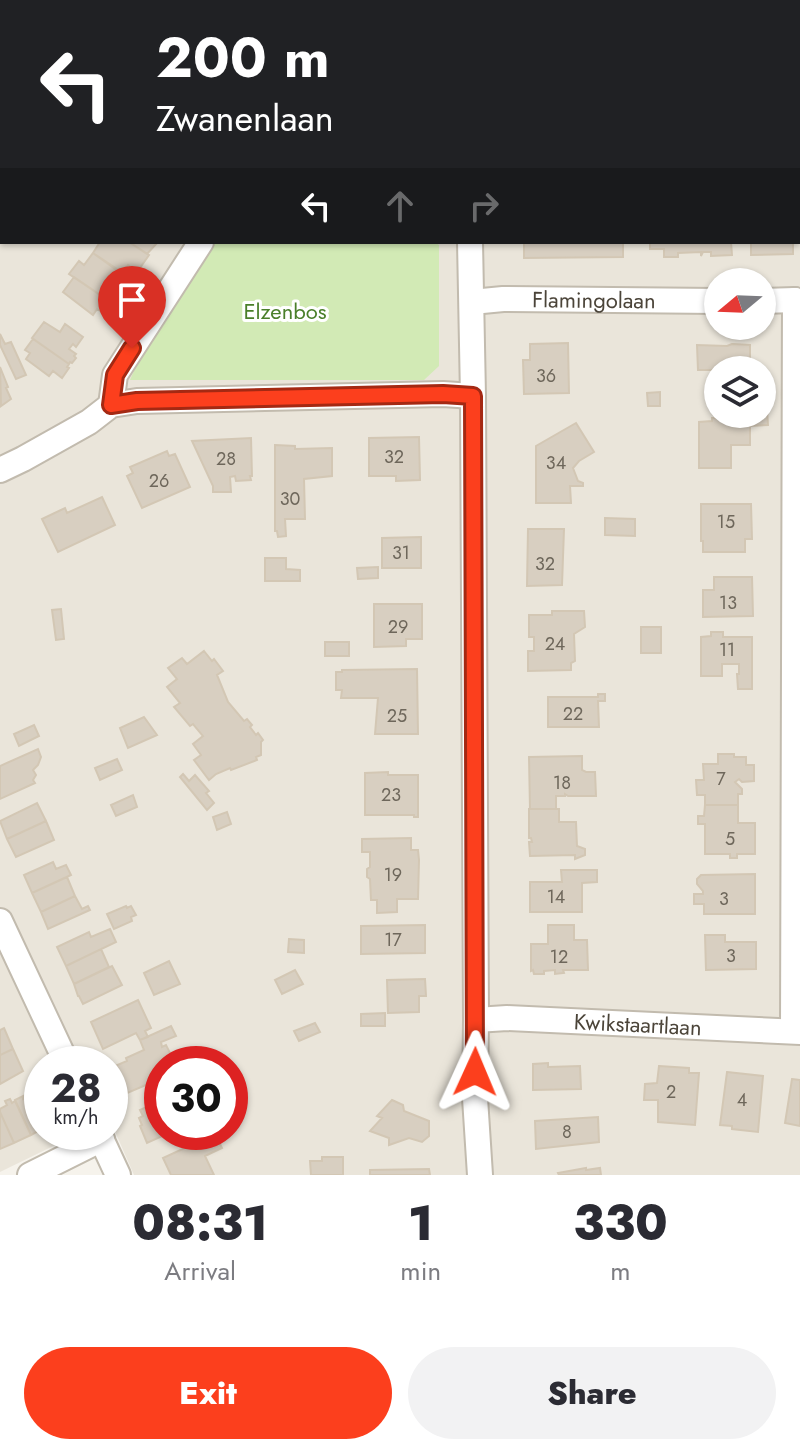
<!DOCTYPE html>
<html lang="en">
<head>
<meta charset="utf-8">
<style>
  body { margin:0; font-family:Jost,sans-serif; background:#f2f2f3; color:#2b2b33; height:100vh; display:flex; flex-direction:column; font-size:30px; white-space:nowrap }
  * { box-sizing:border-box; margin:0 }
  p { font-size:26px; color:#7c7c81 }
  .icon { flex:none; width:44px; height:44px; fill:none; stroke:currentColor; stroke-width:2; stroke-linecap:round; stroke-linejoin:round }
  .map { position:relative; height:1175px; overflow:hidden }
  .drawer { display:flex; flex-direction:column; background:#fff; flex:1 }
  .drawer>* { flex:none }
  .top-card { position:absolute; left:0px; top:0px; width:800px; height:244px; box-shadow:0 2px 6px #0004; background:#202124; color:#fff; overflow:hidden }
  .needle { width:52px; rotate:251deg }
  .tools { position:absolute; left:704px; top:268px; display:grid; gap:16px }
  .tools a { display:grid; place-items:center; width:72px; height:72px; border-radius:50%; background:#fff; box-shadow:0 2px 6px #0004; font-size:40px }
  .speed { position:absolute; left:24px; top:1046px; display:flex; gap:16px; font-size:40px; font-weight:700; text-align:center }
  .speed>* { display:grid; place-content:center; width:104px; height:104px; border-radius:50%; background:#fff; box-shadow:0 2px 6px #0004; line-height:1 }
  .speed small { font-size:20px; font-weight:400 }
  .speed .limit { border:12px solid #d22; background:#fff; color:#111 }
  .pin { position:absolute; display:grid; place-items:center; width:68px; height:68px; color:#fff; margin:-82px -34px; border-radius:50% 50% 50% 0; rotate:-45deg; box-shadow:0 0 8px #0007 }
  .pin .icon { rotate:45deg }
  .me { position:absolute; width:88px; margin:-44px; rotate:1deg; stroke-linejoin:round; filter:drop-shadow(0 0 6px #0008) }
  .turn { display:flex; align-items:center; gap:28px; height:168px; padding:0 24px; font-size:36px }
  .turn .icon { width:104px; height:104px; stroke-width:2.5 }
  .turn b { display:block; font-size:56px; line-height:68px }
  .lanes { display:flex; align-items:center; height:76px; padding:0 24px; background:#0003; justify-content:center; gap:40px; direction:ltr }
  .lanes .off { opacity:.35 }
  .eta { display:flex; justify-content:space-evenly; align-items:center; height:136px; text-align:center }
  .eta b { font-size:48px; font-weight:800; line-height:56px }
  .cta { display:flex; gap:16px; margin-top:auto; padding:16px 24px }
  .cta a { flex:1; height:92px; border-radius:48px; background:#fc3f1d; color:#fff; font-size:32px; font-weight:800; line-height:92px; text-align:center }
  .cta a+a { background:#f2f2f3; color:#2b2b33 }
  .map>svg:first-child { display:block }
  .residential { fill:#eae5da; fill-rule:evenodd }
  .green { fill:#d2eab5 }
  .building { fill:#d8cfc1; stroke:#d3c7b4; stroke-width:2 }
  .lines { fill:none; stroke-linecap:round; stroke-linejoin:round }
  .minor-casing { stroke:#c2bbae; stroke-width:28 }
  .minor { stroke:#fff; stroke-width:24 }
  .route-casing { stroke:#a42913; stroke-width:20 }
  .route { stroke:#fc3f1d; stroke-width:14 }
  .labels { text-anchor:middle; dominant-baseline:central; stroke-width:6; stroke-linejoin:round; paint-order:stroke }
  .number-label { font-size:18px; fill:#6e675b }
  .street-label { font-size:22px; fill:#4b4439; stroke:#fff }
  .park-label { font-size:22px; fill:#4a7f2a; stroke:#fff }
</style>
</head>
<body>
<div class="map">
<svg width="800" height="1175" viewBox="0 0 800 1175">
  <rect width="100%" height="100%" fill="#f6f3ec"/>
  <path class="residential" d="M0 0H800V1175H134L110 1120V1064H42V1132H82L0 1172ZM2 2H798V242H2ZM718 282H762V326H718ZM718 370H762V414H718ZM162 1064H230V1132H162Z"/>
  <path class="green" d="M215 242H435L439 245V366L424 380H130L145 346Z"/>
  <path class="building" d="M798 204H800V242H793V254L751 255V242H798Z
    M100 242H129L149 255 137 272 128 265 123 273 93 253Z
    M129 242H158L147 254Z
    M524 242H623V257L524 258Z
    M650 242H731L732 255 711 256V252H703L701 256V252L678 253V257H664V249H650Z
    M93 253 129 279 118 295 120 296 115 303H112L69 274 79 261 84 265Z
    M74 277 112 303 110 306 112 307 108 313 106 311 105 314 97 309 93 315 63 292Z
    M44 322 60 332 65 324 83 337 76 347 73 344 69 349 76 354 74 356 76 358 72 363 70 362 69 364 32 338Z
    M0 334 5 344 11 342 26 375 16 379 0 345Z
    M33 339 69 364 67 367 69 368 62 378 53 371 49 376 26 359 30 353 25 350Z
    M568 343 569 393 524 394 523 360H530V344Z
    M732 344 750 345V370H698L697 345 727 346Z
    M0 367 8 387 6 388 11 399 1 406Z
    M660 392V406H648L647 393Z
    M762 409H767L768 425 750 426V414H762Z
    M712 418H750V445H731V468H699V422L712 421Z
    M576 423 594 452 579 461 573 468 578 481 583 483V486H570L571 503H536V446Z
    M419 437 420 480 396 481V476H369V438Z
    M251 438 252 476H250L251 480 236 481 235 476 230 477 231 492H213V486L192 441Z
    M275 445 295 446V449L332 448V476L304 479 305 519H285L286 536 278 537 277 531H275Z
    M167 451 169 456 175 454 190 487 142 508 127 476 133 473 130 467Z
    M102 497 115 525 58 552 42 519 65 508 67 513Z
    M701 504H751L752 539H745V552H703V541H701Z
    M605 518 635 519V536L605 535Z
    M528 529H564L562 585 527 586Z
    M421 537V568H382V538Z
    M265 558H286V569L300 570V581H265Z
    M378 567V578L358 579 357 568Z
    M714 577H752L753 616 703 617V590H714Z
    M374 604H422V639H406V646L374 647Z
    M61 609 64 639 56 640 52 610Z
    M552 611H584L585 627 574 634 575 661 571 663V670L528 671V651H534V637H529V615H552Z
    M641 627H661V653H641Z
    M711 632H723V637H752V689H738L737 674H739V664H722V676H701V637L711 636Z
    M325 642H349V656H325Z
    M204 651 212 661 214 659 223 671 217 675 228 702 244 721 247 719 252 725 250 727 256 735 258 733 263 740 261 742V755L256 757 257 760 231 770 230 768 216 774 209 780 194 760 201 755 193 744 203 736 193 724 190 726 174 707 180 703 167 687 177 679 168 668 182 658 187 664Z
    M417 669 418 734H375L378 698H341L342 690H336V672H342V670Z
    M598 694H605V701H598L599 727H548V697H598Z
    M144 717 157 735 128 748 120 728Z
    M34 725 39 736 19 746 14 734Z
    M38 749 41 757 38 765 33 770 36 775 33 780 35 783 0 799V766Z
    M718 754H734V757H746V765H754V781L742 782 739 779 735 782 742 789V794H738V805H705V795H697L696 780H704L703 764H718Z
    M582 756V770L586 772H595L596 796H568L565 794V796H556V809H530L529 757Z
    M117 759 122 770 100 780 95 768Z
    M388 772V775H418V817H414V815H365V773Z
    M183 774 189 781 195 775 209 791 206 793 214 803 207 810 180 777Z
    M133 795 137 807 116 816 111 805Z
    M37 803 46 821 7 839 0 821Z
    M705 805H738V823H755V854H737V858H730V854H705V824H698V816H704Z
    M529 809H559V822H576L577 846 585 849V855L575 859V855L530 856 529 842H532L531 838H529Z
    M227 812 231 824 217 830 213 817Z
    M46 821 54 840 16 857 7 839Z
    M411 838V850H418L419 860 418 899H397V912L377 913V900H371L370 879 367 877V869L370 867V852H362V839Z
    M53 862 56 869 66 865 71 875 32 893 24 875Z
    M561 870H597V882L582 883V912H530V882H562Z
    M755 874V914H704V904H694V894H703V891L697 884V879L701 875Z
    M67 877 75 896 41 912 32 893Z
    M75 896 82 909 88 906 90 910 48 929 41 912Z
    M126 906 127 908 131 906 136 915 131 917 132 921 114 929 107 914Z
    M425 925V953L361 954V926Z
    M548 925H574V940H587L588 970H563L564 973 555 974V970L544 971V974H534L533 970 531 971V944H548Z
    M110 929 116 942 66 966 57 947 89 932 91 937Z
    M705 935H725V942H756V969L706 970Z
    M289 939 304 940V953L288 952Z
    M101 949 109 967 74 984 66 966Z
    M169 961 180 984 154 995 144 973Z
    M112 966 122 985 83 1004 79 996H78L74 984Z
    M295 970 303 984 282 994 275 980Z
    M425 979 426 996H419V1012L388 1013 387 980Z
    M138 1000 151 1028 145 1031 148 1037 140 1040 136 1033 103 1049 91 1022Z
    M385 1013V1026H361V1014Z
    M315 1023 320 1032 299 1041 294 1031Z
    M171 1026 176 1036 161 1042 162 1047 166 1045 174 1061 173 1064H162V1078L125 1094 117 1076H119L115 1066 127 1061 126 1058 144 1050 140 1040Z
    M4 1028 13 1049 0 1055V1030Z
    M13 1049 23 1071 0 1084V1055Z
    M548 1063V1067L580 1066 581 1089 533 1090V1064Z
    M659 1066 689 1068V1073H699L695 1125 658 1122V1100H644L645 1084 657 1083Z
    M727 1072 763 1076 758 1132 732 1129V1126L720 1125Z
    M792 1079 800 1080V1126L785 1123Z
    M36 1093 42 1105V1129L31 1135 15 1100 23 1096V1099Z
    M10 1099 12 1103 15 1101 31 1135 14 1143 0 1112V1109L7 1105 5 1101Z
    M162 1100V1132H171L147 1143 140 1126 142 1125 139 1118 143 1116 140 1110Z
    M392 1100 403 1105 404 1111 429 1121V1136L422 1142 409 1138 389 1145V1138L370 1131 382 1118 377 1116Z
    M0 1112 14 1143 0 1149Z
    M598 1117 599 1142 536 1149 535 1121Z
    M215 1134 222 1148 205 1156 214 1175H171L163 1158Z
    M322 1157H343V1175H311L310 1161H322Z
    M586 1168V1170L600 1168 601 1175H559L558 1173Z
    M429 1169 430 1175H370V1170Z"/>
  <g class="lines">
    <defs>
      <g id="minor">
        <path d="M88 0 90 2"/>
        <path d="M472 2V0"/>
        <path d="M0 88 2 85"/>
        <path d="M470 242 473 396 476 1020 475 1098 480 1175"/>
        <path d="M762 301 795 300 800 303"/>
        <path id="s1" d="M472 302 503 299 718 301"/>
        <path d="M111 405 115 375 201 242"/>
        <path d="M0 470 23 459 89 422 111 405 137 401 443 394 473 396"/>
        <path d="M0 921 67 1064"/>
        <path id="s2" d="M476 1020 507 1018 800 1032"/>
        <path d="M793 1031 795 300"/>
        <path d="M98 1132 118 1175"/>
        <path d="M30 1175 102 1139"/>
      </g>
    </defs>
    <use href="#minor" class="minor-casing"/>
    <use href="#minor" class="minor"/>
  </g>
  <g class="lines">
    <defs>
      <path id="route" d="M132 348 115 375 111 405 137 401 443 394 473 396 475 1072"/>
    </defs>
    <use href="#route" class="route-casing"/>
    <use href="#route" class="route"/>
  </g>
  <g class="labels">
    <g class="number-label">
      <text x="546" y="376">36</text>
      <text x="394" y="457">32</text>
      <text x="226" y="459">28</text>
      <text x="556" y="463">34</text>
      <text x="159" y="481">26</text>
      <text x="290" y="499">30</text>
      <text x="726" y="522">15</text>
      <text x="401" y="553">31</text>
      <text x="545" y="564">32</text>
      <text x="728" y="603">13</text>
      <text x="398" y="627">29</text>
      <text x="555" y="644">24</text>
      <text x="727" y="650">11</text>
      <text x="573" y="714">22</text>
      <text x="397" y="716">25</text>
      <text x="721" y="779">7</text>
      <text x="562" y="783">18</text>
      <text x="391" y="795">23</text>
      <text x="730" y="839">5</text>
      <text x="393" y="875">19</text>
      <text x="556" y="897">14</text>
      <text x="724" y="899">3</text>
      <text x="393" y="940">17</text>
      <text x="731" y="956">3</text>
      <text x="559" y="957">12</text>
      <text x="671" y="1092">2</text>
      <text x="742" y="1100">4</text>
      <text x="567" y="1132">8</text>
    </g>
    <g class="street-label">
      <text stroke="none"><textPath href="#s1" startOffset="122">Flamingolaan</textPath></text>
      <text stroke="none"><textPath href="#s2" startOffset="162">Kwikstaartlaan</textPath></text>
    </g>
    <g class="park-label">
      <text x="285" y="311">Elzenbos</text>
    </g>
  </g>
</svg>
<div class="tools">
<a><svg class="needle" viewBox="-14 -14 28 28"><path d="M0-13l5 13h-10z" fill="#e53935"/><path d="M0 13l5-13h-10z" fill="#7c7c81"/></svg></a>
<a><svg class="icon" aria-label="layers" viewBox="0 0 24 24"><path d="M12 4l9 5-9 5-9-5zM3 14l9 5 9-5"/></svg></a>
</div>
<div class="speed"><div>28<small>km/h</small></div><div class="limit">30</div></div>
<div class="pin" style="left:132px;top:348px;background:#d93025"><svg class="icon" aria-label="arrive" viewBox="0 0 24 24"><path d="M6 21V4h12l-3 4 3 4H6"/></svg></div>
<svg class="me" style="left:475px;top:1072px" viewBox="-20 -20 40 40"><path d="M0-17L14 15 0 8-14 15z" fill="#fc3f1d" stroke="#fff" stroke-width="4"/></svg>
<div class="top-card">
<div class="turn"><svg class="icon" aria-label="left" viewBox="0 0 24 24"><path d="M17 20v-9H6M10 6l-5 5 5 5"/></svg><div><b>200 m</b>Zwanenlaan</div></div>
<div class="lanes"><svg class="icon" aria-label="left" viewBox="0 0 24 24"><path d="M17 20v-9H6M10 6l-5 5 5 5"/></svg><svg class="icon off" aria-label="ahead" viewBox="0 0 24 24"><path d="M12 20V5M6 11l6-6 6 6"/></svg><svg class="icon off" aria-label="right" viewBox="0 0 24 24"><path d="M7 20v-9h11M14 6l5 5-5 5"/></svg></div>
</div>
</div>
<section class="drawer">
<div class="eta">
<div><b>08:31</b><p>Arrival</p></div>
<div><b>1</b><p>min</p></div>
<div><b>330</b><p>m</p></div>
</div>
<div class="cta"><a>Exit</a><a>Share</a></div>
</section>
</body>
</html>
